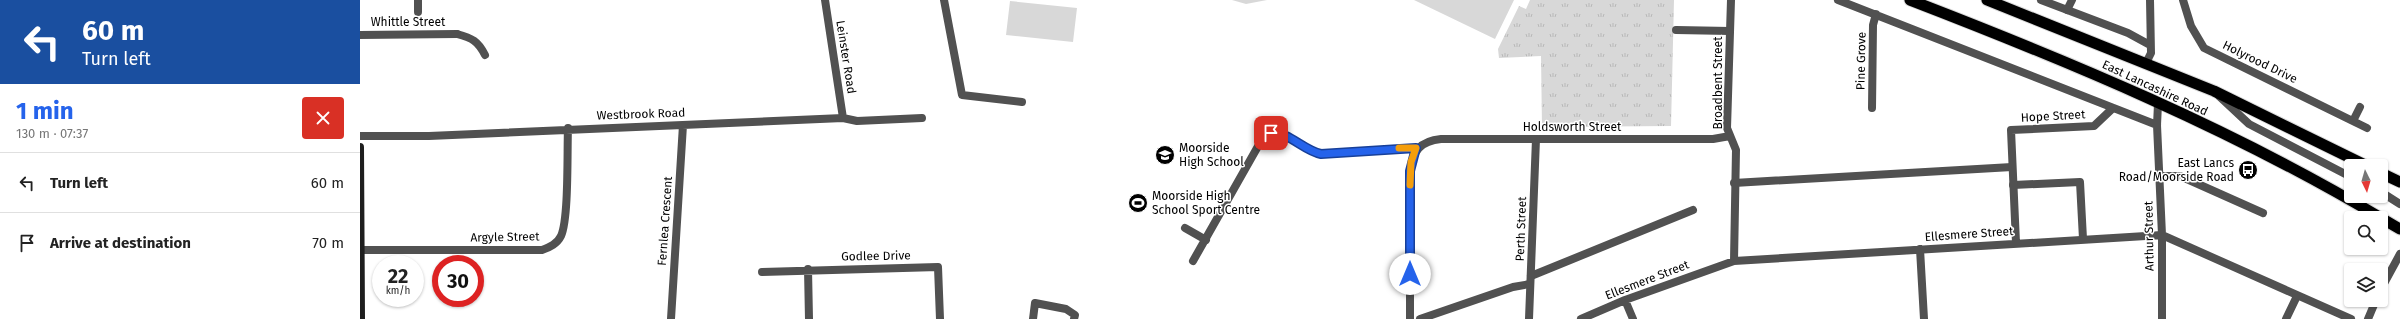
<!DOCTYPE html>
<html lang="en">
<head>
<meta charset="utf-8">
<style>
  body { margin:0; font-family:"Fira Sans",sans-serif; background:#f2f2f2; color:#222; height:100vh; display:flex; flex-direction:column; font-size:15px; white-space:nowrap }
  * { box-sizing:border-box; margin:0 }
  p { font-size:13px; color:#767676 }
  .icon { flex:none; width:22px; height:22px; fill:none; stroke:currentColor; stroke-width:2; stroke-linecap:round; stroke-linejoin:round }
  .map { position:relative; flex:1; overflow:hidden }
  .details { display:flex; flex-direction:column; background:#fff; width:360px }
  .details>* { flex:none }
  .top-card { background:#1a4fa0; color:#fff; overflow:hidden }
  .needle { width:26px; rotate:175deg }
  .controls { position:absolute; left:1984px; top:159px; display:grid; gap:8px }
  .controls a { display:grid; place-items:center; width:44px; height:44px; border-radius:4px; background:#fff; box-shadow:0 1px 3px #0004; font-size:20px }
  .speed { position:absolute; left:12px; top:255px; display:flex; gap:8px; font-size:20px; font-weight:700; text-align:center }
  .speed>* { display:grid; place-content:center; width:52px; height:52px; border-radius:50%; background:#fff; box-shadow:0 1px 3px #0004; line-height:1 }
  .speed small { font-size:10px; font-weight:400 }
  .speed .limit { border:6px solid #d22; background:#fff; color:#111 }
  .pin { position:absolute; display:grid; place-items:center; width:34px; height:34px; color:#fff; margin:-17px; border-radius:8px; box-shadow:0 2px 6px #0006 }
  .me { position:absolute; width:44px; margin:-22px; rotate:0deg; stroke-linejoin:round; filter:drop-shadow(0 0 3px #0008) }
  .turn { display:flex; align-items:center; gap:14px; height:84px; padding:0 16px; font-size:18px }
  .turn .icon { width:52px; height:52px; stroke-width:2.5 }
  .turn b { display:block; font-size:28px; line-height:34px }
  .round { display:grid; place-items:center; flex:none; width:42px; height:42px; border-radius:4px; background:#f2f2f2 }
  .headline { display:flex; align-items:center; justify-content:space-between; height:68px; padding:0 16px }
  h1 { font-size:24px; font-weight:700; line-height:30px; color:#2563eb }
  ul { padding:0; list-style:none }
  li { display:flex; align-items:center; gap:12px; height:60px; padding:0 16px; border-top:1px solid #e0e0e0 }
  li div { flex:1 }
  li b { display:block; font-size:15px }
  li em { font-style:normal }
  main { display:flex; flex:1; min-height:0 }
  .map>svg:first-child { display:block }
  .green { fill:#d8d8d8 }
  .park { fill:url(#park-tufts) }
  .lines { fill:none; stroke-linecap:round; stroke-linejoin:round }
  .trunk-casing { stroke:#dbdbdb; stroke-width:13 }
  .service { stroke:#515151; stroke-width:8 }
  .minor { stroke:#515151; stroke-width:8 }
  .tertiary { stroke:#515151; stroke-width:8 }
  .secondary { stroke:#1e1e1e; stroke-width:8 }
  .trunk { stroke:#000; stroke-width:11 }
  .route-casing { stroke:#184099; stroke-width:10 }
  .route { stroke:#2563eb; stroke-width:7 }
  .slow { stroke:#f59e0b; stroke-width:7 }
  .labels { text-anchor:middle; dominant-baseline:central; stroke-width:3; stroke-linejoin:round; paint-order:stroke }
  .street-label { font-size:12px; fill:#000; stroke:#fff }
  .poi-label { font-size:12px; fill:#000; stroke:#fff; text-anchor:start }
</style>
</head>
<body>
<main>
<section class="details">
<div class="top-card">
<div class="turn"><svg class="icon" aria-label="left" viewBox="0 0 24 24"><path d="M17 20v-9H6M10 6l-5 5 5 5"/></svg><div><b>60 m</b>Turn left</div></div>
</div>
<div class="headline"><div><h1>1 min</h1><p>130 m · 07:37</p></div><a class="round" style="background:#d93025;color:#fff"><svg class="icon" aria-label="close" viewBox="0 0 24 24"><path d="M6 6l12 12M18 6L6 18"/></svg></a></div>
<ul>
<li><svg class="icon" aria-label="left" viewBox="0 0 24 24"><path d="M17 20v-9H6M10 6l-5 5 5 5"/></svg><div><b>Turn left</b></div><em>60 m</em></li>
<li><svg class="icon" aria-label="arrive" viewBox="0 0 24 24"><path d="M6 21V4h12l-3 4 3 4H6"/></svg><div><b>Arrive at destination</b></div><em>70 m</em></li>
</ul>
</section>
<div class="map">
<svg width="2040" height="319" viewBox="0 0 2040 319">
  <defs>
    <pattern id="park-tufts" width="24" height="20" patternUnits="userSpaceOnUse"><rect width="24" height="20" fill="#d8d8d8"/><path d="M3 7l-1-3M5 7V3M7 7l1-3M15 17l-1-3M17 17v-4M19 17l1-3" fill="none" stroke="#b8b8b8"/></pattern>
  </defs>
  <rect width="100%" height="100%" fill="#fff"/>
  <path class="green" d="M1054 0H1154L1135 39Z
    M650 1 717 8 713 42 646 35Z"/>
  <path class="park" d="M872 0H907L886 4Z
    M1170 0H1314L1311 126 1182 127 1181 56 1139 58 1138 49 1159 6 1166 9Z"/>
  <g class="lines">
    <defs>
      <path id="trunk" d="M1550 0C1711 62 1872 129 2021 218
        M1627 0 1854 91 2007 166
        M2021 173 2040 182
        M2021 218 2040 229"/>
    </defs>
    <use href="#trunk" class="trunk-casing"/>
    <path class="service" d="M584 0 602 95 662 102
      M1707 10 1712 0
      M58 12V0
      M1316 30 1370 31
      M97 34C112 38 118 41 125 55
      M1799 176H1820L1903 213
      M1374 183 1652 167
      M1653 185 1720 182 1723 239
      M825 228 846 240
      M833 261 901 141 911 133C929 131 943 151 961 154L1057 148
      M1171 276 1333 210
      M673 319 675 303 706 309 715 315 714 319
      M1060 319 1153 287 1170 284
      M1926 319 1937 296"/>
    <path class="minor" d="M465 0 483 118
      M1371 0 1367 128 1376 150 1374 261
      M1478 0 1797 125
      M1681 0 1768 33 1790 45
      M1823 0 1831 26 1844 48 2007 128
      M0 35 97 34
      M1786 63 1791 53 1790 0
      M1798 104 1797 125 1802 235V319
      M1512 108 1513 25 1516 14
      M1993 121 2000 107
      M0 136H69L483 118 497 121 562 118
      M1656 243 1651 130 1734 126 1753 108
      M1560 249 1564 319
      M1 250H182C190 247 197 244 201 236 209 218 207 151 208 128
      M448 269 449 319
      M402 272 578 267 580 319
      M1265 300 1273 319
      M311 319 323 125
      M1050 319V171C1053 151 1060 141 1081 139H1353L1370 136
      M1169 319 1176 139
      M1221 319 1265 300 1374 261 1802 235 1991 319"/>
    <path class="tertiary" d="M1859 96 1889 124 1991 177
      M2021 192 2040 204
      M2021 289 2040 254
      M2008 319 2016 300"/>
    <path class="secondary" d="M0 147 1 319"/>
    <use href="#trunk" class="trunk"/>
  </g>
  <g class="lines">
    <defs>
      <path id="route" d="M911 133C928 131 944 151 961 154L1056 148 1050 171V274"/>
    </defs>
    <use href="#route" class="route-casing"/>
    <use href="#route" class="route"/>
    <path class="slow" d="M1039 148H1056L1051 162 1050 185"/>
  </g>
  <defs>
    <symbol id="school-disc" viewBox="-11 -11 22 22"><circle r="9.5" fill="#000" stroke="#fff"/><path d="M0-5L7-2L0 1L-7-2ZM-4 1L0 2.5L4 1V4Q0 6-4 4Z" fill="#fff"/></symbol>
    <symbol id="bus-disc" viewBox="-11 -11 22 22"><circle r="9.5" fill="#000" stroke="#fff"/><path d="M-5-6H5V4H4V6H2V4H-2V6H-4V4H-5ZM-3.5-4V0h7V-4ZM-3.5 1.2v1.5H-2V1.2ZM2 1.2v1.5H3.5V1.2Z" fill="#fff"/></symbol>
    <symbol id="stadium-disc" viewBox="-11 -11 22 22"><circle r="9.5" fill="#000" stroke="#fff"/><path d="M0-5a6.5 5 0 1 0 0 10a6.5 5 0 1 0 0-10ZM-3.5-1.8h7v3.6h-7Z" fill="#fff"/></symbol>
  </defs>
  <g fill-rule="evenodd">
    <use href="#school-disc" x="794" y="144" width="22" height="22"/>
    <use href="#bus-disc" x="1877" y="159" width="22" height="22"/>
    <use href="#stadium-disc" x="767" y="192" width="22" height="22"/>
  </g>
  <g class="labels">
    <g class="street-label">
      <text x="48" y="22">Whittle Street</text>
      <text transform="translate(486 57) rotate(81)">Leinster Road</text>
      <text transform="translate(1501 61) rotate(-89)">Pine Grove</text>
      <text transform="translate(1900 62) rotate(26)">Holyrood Drive</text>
      <text transform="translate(1358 83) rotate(-90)">Broadbent Street</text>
      <text transform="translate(1795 88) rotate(25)">East Lancashire Road</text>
      <text transform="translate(281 114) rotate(-2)">Westbrook Road</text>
      <text transform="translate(1693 116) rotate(-3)">Hope Street</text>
      <text x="1212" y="127">Holdsworth Street</text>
      <text transform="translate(305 221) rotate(-86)">Fernlea Crescent</text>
      <text transform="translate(1161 229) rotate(-88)">Perth Street</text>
      <text transform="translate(1609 234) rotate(-4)">Ellesmere Street</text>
      <text transform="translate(1789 236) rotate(-91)">Arthur Street</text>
      <text transform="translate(145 237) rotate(-1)">Argyle Street</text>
      <text transform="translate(516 256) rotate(-1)">Godlee Drive</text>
      <text transform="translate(1287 280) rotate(-21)">Ellesmere Street</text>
    </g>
    <g class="poi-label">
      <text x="819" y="148">Moorside<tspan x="819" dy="14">High School</tspan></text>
      <text x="1874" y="163" text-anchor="end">East Lancs<tspan x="1874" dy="14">Road/Moorside Road</tspan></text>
      <text x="792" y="196">Moorside High<tspan x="792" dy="14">School Sport Centre</tspan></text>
    </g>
  </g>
</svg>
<div class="controls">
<a><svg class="needle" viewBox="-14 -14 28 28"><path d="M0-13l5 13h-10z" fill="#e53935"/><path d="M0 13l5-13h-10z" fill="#767676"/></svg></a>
<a><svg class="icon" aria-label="search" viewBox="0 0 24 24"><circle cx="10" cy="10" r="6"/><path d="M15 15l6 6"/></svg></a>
<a><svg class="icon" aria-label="layers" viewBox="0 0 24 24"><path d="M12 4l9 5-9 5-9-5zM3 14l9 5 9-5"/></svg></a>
</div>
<div class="speed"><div>22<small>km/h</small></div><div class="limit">30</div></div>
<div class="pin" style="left:911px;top:133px;background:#d93025"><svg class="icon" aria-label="arrive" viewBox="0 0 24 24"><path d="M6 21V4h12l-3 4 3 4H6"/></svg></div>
<svg class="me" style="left:1050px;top:274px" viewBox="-20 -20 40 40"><circle r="19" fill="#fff"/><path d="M0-13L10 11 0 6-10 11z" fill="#2563eb"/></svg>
</div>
</main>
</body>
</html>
